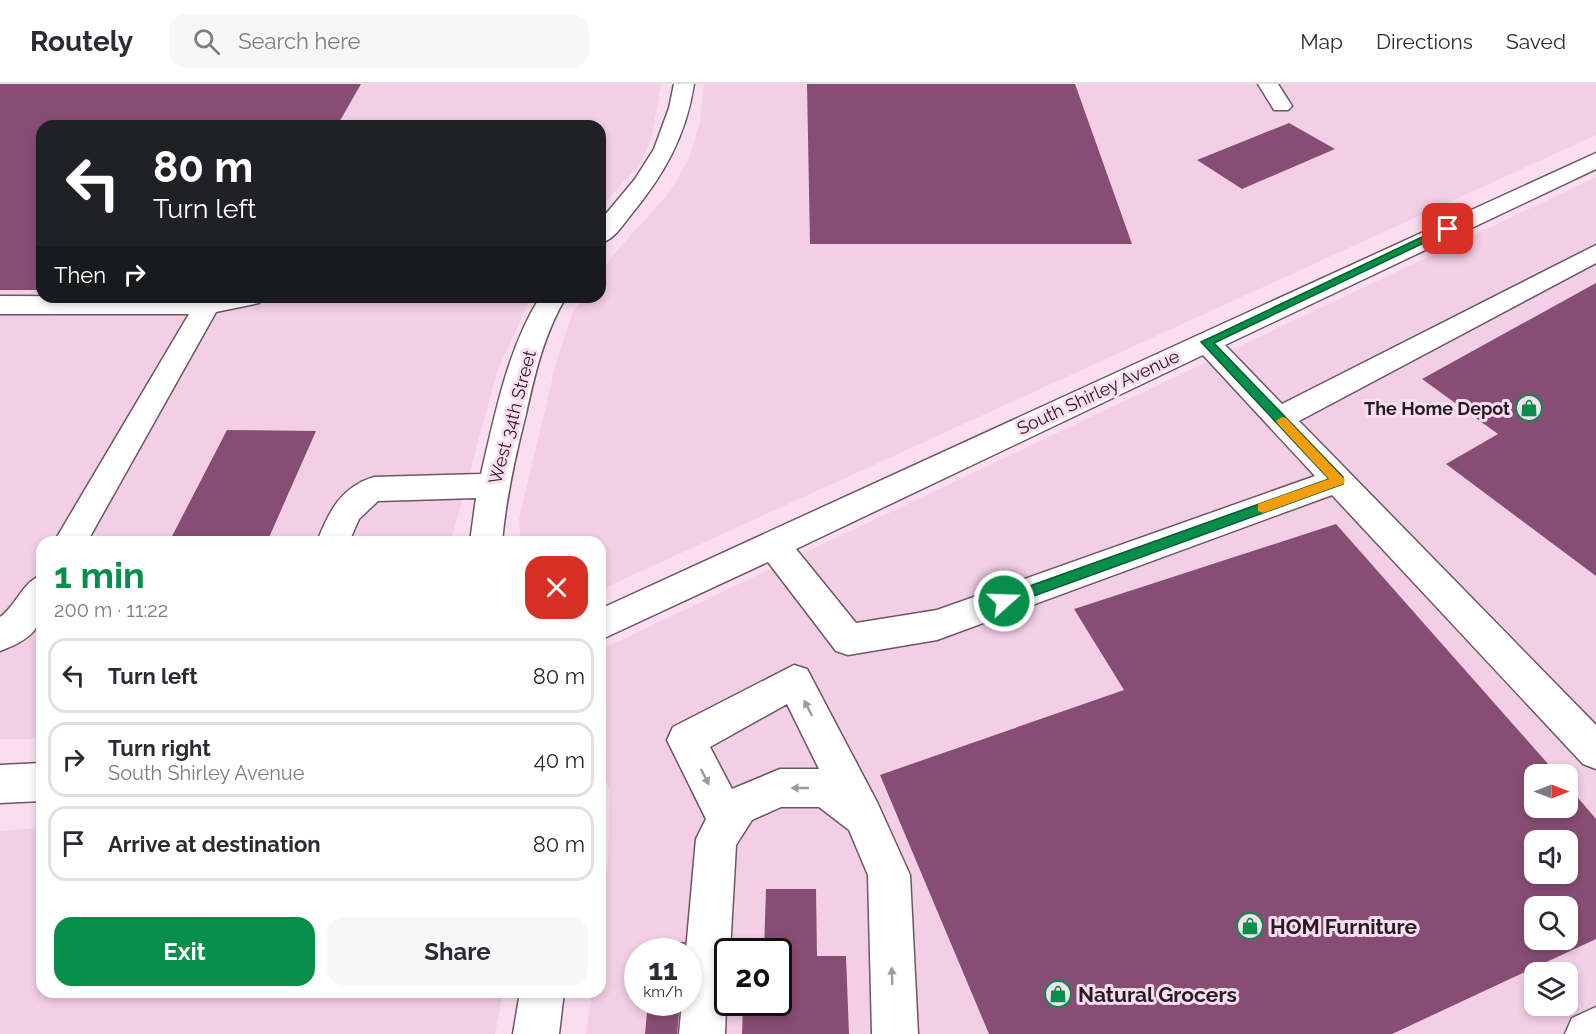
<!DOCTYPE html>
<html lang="en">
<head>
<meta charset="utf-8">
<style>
  body { margin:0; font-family:Raleway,sans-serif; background:#f7f7f7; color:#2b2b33; height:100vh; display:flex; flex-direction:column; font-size:22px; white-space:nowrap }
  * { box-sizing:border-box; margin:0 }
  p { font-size:20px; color:#7c7c81 }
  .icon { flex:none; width:33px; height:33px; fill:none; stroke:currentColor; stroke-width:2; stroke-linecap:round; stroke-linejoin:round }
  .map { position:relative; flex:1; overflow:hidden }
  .side { position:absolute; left:36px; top:452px; width:570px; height:462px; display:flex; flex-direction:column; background:#fff; border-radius:18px; box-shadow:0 3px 9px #0003 }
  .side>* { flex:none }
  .top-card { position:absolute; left:36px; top:36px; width:570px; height:183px; border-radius:18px; box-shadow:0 3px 9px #0003; background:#202124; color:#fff; overflow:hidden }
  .needle { width:39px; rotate:90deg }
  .fabs { position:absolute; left:1524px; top:680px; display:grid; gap:12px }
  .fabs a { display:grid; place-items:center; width:54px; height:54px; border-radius:12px; background:#fff; box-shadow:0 3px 9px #0003; font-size:30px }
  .speed { position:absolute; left:624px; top:854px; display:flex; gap:12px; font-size:30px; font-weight:700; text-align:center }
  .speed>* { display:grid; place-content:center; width:78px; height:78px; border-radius:50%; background:#fff; box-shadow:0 3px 9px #0003; line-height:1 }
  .speed small { font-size:15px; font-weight:400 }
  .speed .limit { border:3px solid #111; border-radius:9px; background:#fff; color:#111 }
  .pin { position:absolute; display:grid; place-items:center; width:51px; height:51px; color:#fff; margin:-26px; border-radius:12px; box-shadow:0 3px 9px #0006 }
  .me { position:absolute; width:66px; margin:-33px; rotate:70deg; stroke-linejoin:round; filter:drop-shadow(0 0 4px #0008) }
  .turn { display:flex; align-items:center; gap:21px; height:126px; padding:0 18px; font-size:27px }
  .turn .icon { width:78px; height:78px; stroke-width:2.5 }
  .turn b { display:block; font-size:42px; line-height:51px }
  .then { display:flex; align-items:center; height:57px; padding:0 18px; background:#0003; gap:12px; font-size:22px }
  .round { display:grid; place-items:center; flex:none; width:63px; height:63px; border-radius:18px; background:#f7f7f7 }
  .overview { display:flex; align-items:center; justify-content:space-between; height:102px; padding:0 18px }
  h1 { font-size:36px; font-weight:700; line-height:45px; color:#088e4b }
  .cta { display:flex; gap:12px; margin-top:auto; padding:12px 18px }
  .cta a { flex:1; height:69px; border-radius:18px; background:#088e4b; color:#fff; font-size:24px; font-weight:700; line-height:69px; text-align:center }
  .cta a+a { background:#f7f7f7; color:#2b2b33 }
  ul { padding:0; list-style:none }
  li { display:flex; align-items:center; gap:18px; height:75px; margin:0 12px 9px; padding:0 6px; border:3px solid #e1e1e2; border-radius:18px }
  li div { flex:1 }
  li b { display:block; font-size:22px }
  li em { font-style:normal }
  header { display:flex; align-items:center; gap:36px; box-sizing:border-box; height:84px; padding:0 30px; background:#fff; border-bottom:2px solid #e1e1e2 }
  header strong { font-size:28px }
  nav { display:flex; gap:33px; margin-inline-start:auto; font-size:21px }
  .search { width:420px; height:54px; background:#f7f7f7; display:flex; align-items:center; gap:15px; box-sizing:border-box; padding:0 21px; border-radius:18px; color:#7c7c81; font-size:22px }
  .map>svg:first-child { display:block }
  .built { fill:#f2cfe4; fill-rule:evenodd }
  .building { fill:#884d74; fill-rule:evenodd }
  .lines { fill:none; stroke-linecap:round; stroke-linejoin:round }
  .minor-casing { stroke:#6d5664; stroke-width:3 }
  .minor { fill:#fff; fill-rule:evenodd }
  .oneway { fill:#9d999c }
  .route { fill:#088e4b; stroke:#055c31; stroke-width:1.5 }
  .slow { fill:#f59e0b }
  .labels { text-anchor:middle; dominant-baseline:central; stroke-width:6; stroke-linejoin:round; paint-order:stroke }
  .street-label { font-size:18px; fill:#261c22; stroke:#fadeef }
  .poi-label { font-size:18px; font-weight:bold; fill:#261c22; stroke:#fadeef; text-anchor:end }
  .near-poi-label { font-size:21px; font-weight:bold; fill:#261c22; stroke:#fadeef; text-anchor:start }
</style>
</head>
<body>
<header>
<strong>Routely</strong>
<div class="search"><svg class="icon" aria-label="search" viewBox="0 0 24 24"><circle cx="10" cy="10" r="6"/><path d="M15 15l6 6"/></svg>Search here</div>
<nav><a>Map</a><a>Directions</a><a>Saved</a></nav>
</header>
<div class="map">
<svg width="1596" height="950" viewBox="0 0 1596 950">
  <rect width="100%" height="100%" fill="#fadeef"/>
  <path class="built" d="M0 0H661L652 53 639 81 600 124V42H42V213H531L497 288 451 457 42 458V655H0Z
    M704 0H1596V51L600 506V458L521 457 519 435 557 275 573 228 583 213H600V189L613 171 669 109 689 75 700 38Z
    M1596 93V950H586L592 908H600V844L608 778 610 708 600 677V566ZM1534 690H1568V723H1534ZM1534 756H1568V789H1534ZM1534 822H1568V855H1534ZM638 867H688V918H638ZM728 867H778V918H728ZM1534 888H1568V921H1534Z
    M42 744V908H503L495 950H0V747Z"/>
  <path class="building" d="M0 0H361L337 42H42V206H0Z
    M807 0H1075L1132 160H810Z
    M1289 39 1335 65 1242 105 1197 76Z
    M1596 199V492L1446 380 1498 350 1422 295Z
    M227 346 316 347 267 458H169Z
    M1336 440 1557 690H1534V723H1568V702L1596 735V855L1392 950H989L880 691 1124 606 1074 525ZM1534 756H1568V789H1534ZM1534 822H1568V855H1534Z
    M766 805H816L817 872H846L849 950H742L743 918H778V867H764Z
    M653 857 685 858 684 867H652Z
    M648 918H680L677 950H645Z"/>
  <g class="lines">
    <defs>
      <path id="minor" d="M674 0H694C686 52 664 91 630 132 621 143 614 156 600 159V137L635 95 654 65 669 24Z
        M1258 0H1278L1292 22 1288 26H1274Z
        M1596 69V85L1225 261 1282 320 1596 161V179L1299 337 1596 641V685L1583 680 1332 411 937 556 848 571 836 567 768 478 600 556V525ZM1203 271 1315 392 937 526 856 539 796 465Z
        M0 212 263 213 259 219 216 228 87 458H54L189 230H0Z
        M540 213H566C544 250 535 289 526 330 515 373 506 414 502 458H470L476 414 378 417 359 435 349 458H317C329 427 341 403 374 393L481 390C495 331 507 266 540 213Z
        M42 491C42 534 47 550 0 567V533C17 521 22 498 42 491Z
        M794 581 807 585 877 718 910 791 918 950H872L868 791 849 746 819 723H781L752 736 736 761 730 867H728L725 950H679L682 918H688V867H686L696 755 706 735 667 656 673 643ZM787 620 819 685H780L732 705 710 663Z
        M42 679V717L0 719V681Z
        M520 908H564L559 950H513Z
        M1596 923V950H1565L1572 934Z"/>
    </defs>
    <use href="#minor" class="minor-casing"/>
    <use href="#minor" class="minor"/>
  </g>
  <defs><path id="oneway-solid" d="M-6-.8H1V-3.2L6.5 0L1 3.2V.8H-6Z" transform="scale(1.5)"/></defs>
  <g class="oneway">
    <use href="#oneway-solid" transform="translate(808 624) rotate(-117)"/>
    <use href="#oneway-solid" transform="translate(705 693) rotate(63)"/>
    <use href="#oneway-solid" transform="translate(800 704) rotate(180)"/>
    <use href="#oneway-solid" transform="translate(892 892) rotate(-92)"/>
  </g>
  <path class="route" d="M1445 142 1453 145 1214 259 1343 393V400L1009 521H999V513L1329 395 1201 258Z"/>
  <path class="slow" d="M1282 333 1286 334 1345 396 1343 400 1263 429 1258 427V420L1329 395 1278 340 1276 337Z"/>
  <defs>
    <symbol id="shop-ring" viewBox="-11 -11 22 22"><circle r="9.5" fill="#fadeef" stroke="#088e4b" stroke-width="1.5"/><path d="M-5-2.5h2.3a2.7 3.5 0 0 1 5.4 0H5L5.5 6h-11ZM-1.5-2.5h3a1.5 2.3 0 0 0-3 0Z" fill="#088e4b"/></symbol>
  </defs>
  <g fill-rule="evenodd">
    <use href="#shop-ring" x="1514" y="309" width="30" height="30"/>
    <use href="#shop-ring" x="1235" y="827" width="30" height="30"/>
    <use href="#shop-ring" x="1043" y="895" width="30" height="30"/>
  </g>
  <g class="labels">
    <g class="street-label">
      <text transform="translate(1098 308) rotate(-25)">South Shirley Avenue</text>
      <text transform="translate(512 333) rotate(-75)">West 34th Street</text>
    </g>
    <g class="poi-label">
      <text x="1510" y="324">The Home Depot</text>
    </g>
    <g class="near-poi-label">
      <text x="1270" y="842">HOM Furniture</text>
      <text x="1078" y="910">Natural Grocers</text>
    </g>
  </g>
</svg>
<div class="fabs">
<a><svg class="needle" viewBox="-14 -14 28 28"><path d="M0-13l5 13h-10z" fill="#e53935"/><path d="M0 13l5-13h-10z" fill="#7c7c81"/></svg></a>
<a><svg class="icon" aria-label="sound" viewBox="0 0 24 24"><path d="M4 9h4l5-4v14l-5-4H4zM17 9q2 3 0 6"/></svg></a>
<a><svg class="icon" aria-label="search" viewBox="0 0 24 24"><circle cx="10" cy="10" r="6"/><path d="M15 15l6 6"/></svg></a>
<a><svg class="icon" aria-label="layers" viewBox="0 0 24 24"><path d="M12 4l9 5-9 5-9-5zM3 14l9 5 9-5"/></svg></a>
</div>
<div class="speed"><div>11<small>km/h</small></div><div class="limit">20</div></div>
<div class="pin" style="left:1448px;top:145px;background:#d93025"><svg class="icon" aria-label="arrive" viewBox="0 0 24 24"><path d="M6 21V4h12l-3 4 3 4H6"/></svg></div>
<svg class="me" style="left:1004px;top:517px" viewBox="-20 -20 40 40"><circle r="17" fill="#088e4b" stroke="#fff" stroke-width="3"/><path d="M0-11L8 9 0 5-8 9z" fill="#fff"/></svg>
<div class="top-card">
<div class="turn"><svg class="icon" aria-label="left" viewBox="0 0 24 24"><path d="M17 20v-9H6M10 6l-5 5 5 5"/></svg><div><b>80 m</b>Turn left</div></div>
<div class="then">Then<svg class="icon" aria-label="right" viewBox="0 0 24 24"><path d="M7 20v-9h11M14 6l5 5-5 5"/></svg></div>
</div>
<section class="side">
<div class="overview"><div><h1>1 min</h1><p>200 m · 11:22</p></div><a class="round" style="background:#d93025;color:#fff"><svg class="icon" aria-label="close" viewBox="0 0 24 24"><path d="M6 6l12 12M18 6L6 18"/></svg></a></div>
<ul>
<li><svg class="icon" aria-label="left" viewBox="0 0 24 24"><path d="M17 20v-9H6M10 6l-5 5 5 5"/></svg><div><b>Turn left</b></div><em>80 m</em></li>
<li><svg class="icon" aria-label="right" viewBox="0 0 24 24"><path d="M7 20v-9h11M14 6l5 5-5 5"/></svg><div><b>Turn right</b><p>South Shirley Avenue</p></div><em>40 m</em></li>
<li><svg class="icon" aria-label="arrive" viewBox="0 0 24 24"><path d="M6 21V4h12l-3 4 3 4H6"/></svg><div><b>Arrive at destination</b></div><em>80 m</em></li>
</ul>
<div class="cta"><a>Exit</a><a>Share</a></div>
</section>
</div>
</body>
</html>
